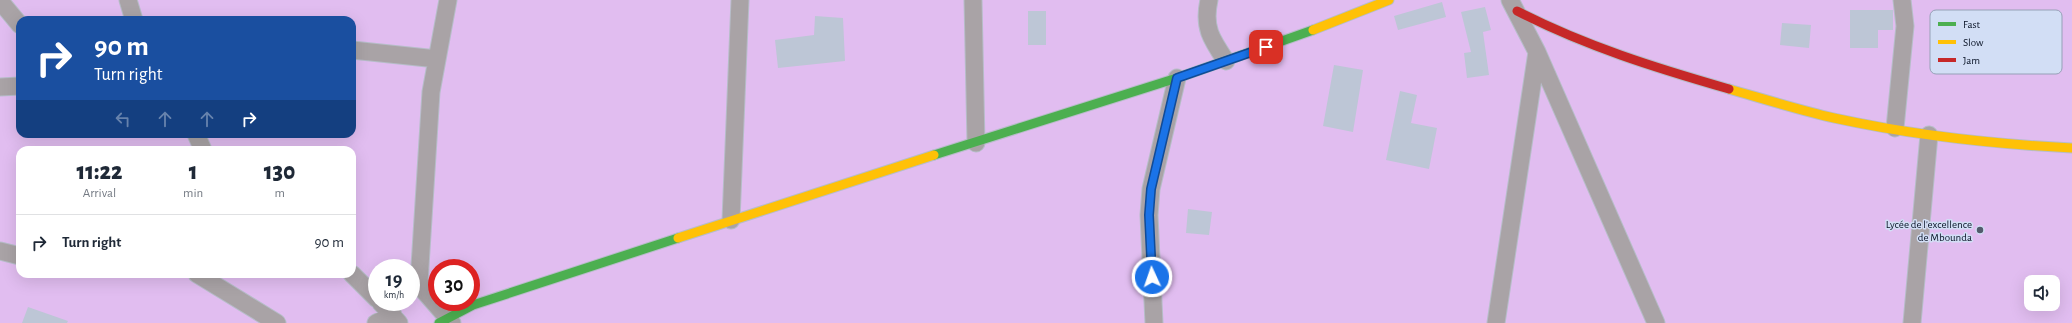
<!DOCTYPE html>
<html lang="en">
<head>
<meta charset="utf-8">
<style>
  body { margin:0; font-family:"Alegreya Sans",sans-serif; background:#f6f6f7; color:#1f2937; height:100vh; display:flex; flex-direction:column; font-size:15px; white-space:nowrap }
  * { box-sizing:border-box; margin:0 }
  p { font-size:13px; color:#747a83 }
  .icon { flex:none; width:22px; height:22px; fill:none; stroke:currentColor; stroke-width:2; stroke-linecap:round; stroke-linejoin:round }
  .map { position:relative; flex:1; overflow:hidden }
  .details { position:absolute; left:16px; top:146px; width:340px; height:132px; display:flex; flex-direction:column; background:#fff; border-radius:12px; box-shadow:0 4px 16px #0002 }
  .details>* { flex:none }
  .guide { position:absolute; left:16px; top:16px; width:340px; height:122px; border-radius:12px; box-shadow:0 4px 16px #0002; background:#1a4fa0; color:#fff; overflow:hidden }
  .tools { position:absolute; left:2024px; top:275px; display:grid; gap:8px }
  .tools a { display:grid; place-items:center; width:36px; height:36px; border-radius:8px; background:#fff; box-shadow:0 4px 16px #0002; font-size:20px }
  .speed { position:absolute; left:368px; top:259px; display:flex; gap:8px; font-size:20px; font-weight:700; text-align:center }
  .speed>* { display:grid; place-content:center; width:52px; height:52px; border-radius:50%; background:#fff; box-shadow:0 4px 16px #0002; line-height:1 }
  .speed small { font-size:10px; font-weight:400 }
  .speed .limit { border:6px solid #d22; background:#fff; color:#111 }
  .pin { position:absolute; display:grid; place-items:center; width:34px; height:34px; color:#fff; margin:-17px; border-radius:8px; box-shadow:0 2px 6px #0006 }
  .me { position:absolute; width:44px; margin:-22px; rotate:357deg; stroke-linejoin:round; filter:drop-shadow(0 0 3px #0008) }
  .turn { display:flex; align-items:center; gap:14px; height:84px; padding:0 12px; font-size:18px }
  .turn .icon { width:52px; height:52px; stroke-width:2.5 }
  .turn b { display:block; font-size:28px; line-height:34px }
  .lanes { display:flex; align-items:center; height:38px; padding:0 12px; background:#0003; justify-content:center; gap:20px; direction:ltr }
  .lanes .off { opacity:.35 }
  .eta { display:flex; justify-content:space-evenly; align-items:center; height:68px; text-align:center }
  .eta b { font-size:24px; font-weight:800; line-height:28px }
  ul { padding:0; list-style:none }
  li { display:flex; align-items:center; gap:12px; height:56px; padding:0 12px; border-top:1px solid #e0e1e3 }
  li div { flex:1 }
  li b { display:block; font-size:15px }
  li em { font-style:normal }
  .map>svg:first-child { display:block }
  .green { fill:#e1bdf0; fill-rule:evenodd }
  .building { fill:#bdc6d6 }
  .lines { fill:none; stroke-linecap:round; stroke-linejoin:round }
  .street-casing { stroke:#b6bdc8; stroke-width:19 }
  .fast-casing { stroke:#b6bdc8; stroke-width:11 }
  .slow-casing { stroke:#b6bdc8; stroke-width:11 }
  .jam-casing { stroke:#b6bdc8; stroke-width:11 }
  .street { stroke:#a9a3a6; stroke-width:17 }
  .fast { stroke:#4caf50; stroke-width:9 }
  .slow { stroke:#ffc107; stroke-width:9 }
  .jam { stroke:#c62828; stroke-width:9 }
  .route-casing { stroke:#114b97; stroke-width:10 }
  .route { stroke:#1a73e8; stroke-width:7 }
  .poi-dot { fill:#525b6c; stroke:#d2def5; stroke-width:1.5 }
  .labels { text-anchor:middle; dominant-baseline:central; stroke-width:3; stroke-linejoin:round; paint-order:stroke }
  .poi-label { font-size:11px; fill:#091326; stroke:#d2def5; text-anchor:end }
  .key { fill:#d2def5; stroke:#96a1b7; stroke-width:1 }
  .key-label { font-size:11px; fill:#091326 }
</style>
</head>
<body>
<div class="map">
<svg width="2072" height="323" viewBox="0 0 2072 323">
  <rect width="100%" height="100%" fill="#dae1ed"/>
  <path class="green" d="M0 0H2072V323H0ZM20 20H352V134H20ZM20 150H352V274H20ZM377 268H411V302H377ZM437 268H471V302H437ZM2031 282H2053V304H2031Z"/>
  <path class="building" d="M1442 2 1446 17 1398 30 1394 16Z
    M1485 7 1491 30 1483 32 1489 75 1467 78 1464 53 1471 52 1461 12Z
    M1850 10H1893V30H1878V48H1850Z
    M1028 11H1046V45H1028Z
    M815 16 843 18 845 61 778 68 775 40 814 35Z
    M1782 23 1811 25 1809 48 1780 45Z
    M1334 65 1363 70 1353 132 1323 126Z
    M1400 91 1417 95 1411 123 1437 128 1429 169 1386 160Z
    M1188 209 1212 212 1209 235 1186 233Z
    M28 307 68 321 67 323H22Z"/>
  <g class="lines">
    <defs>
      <path id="street" d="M128 0 134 20
        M448 0 431 92 419 282 424 291 452 323
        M973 0 976 143
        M1209 0C1203 27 1211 39 1226 61
        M1510 0 1537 52 1656 323
        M0 1 20 25
        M352 50 437 59
        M0 87 20 86
        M1895 128 1905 26 1902 0
        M196 134 203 150
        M731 220 740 0
        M0 251 20 256
        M197 274 277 323
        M352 274 377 299
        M380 302 399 323
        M376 323 393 315
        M1154 323 1149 215 1151 189 1177 78
        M1496 323 1537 52
        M1912 323 1929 135"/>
      <path id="fast" d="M934 155 1177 78 1313 30
        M439 323 473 305 678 238"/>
      <path id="slow" d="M1313 30 1389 0
        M1729 89C1764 99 1799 110 1834 118 1912 135 1992 144 2072 148
        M678 238 934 155"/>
      <path id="jam" d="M1517 11C1585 46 1656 68 1729 89"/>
    </defs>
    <use href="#street" class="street-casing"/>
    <use href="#fast" class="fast-casing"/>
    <use href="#slow" class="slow-casing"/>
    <use href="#jam" class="jam-casing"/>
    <use href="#street" class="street"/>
    <use href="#fast" class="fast"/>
    <use href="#slow" class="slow"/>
    <use href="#jam" class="jam"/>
  </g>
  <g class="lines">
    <defs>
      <path id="route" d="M1152 277 1149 215 1151 189 1177 78 1266 47"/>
    </defs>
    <use href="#route" class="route-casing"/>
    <use href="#route" class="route"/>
  </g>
  <circle class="poi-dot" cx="1980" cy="230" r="4"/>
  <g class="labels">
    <g class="poi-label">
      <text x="1972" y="224">Lycée de l'excellence<tspan x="1972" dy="13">de Mbounda</tspan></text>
    </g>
  </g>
  <rect x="1930" y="10" width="132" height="64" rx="6" class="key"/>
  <rect x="1938" y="22" width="18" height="4" fill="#4caf50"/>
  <rect x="1938" y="40" width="18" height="4" fill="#ffc107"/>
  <rect x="1938" y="58" width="18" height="4" fill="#c62828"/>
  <g class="key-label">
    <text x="1963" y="28">Fast</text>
    <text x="1963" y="46">Slow</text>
    <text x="1963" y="64">Jam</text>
  </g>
</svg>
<div class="tools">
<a><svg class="icon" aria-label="sound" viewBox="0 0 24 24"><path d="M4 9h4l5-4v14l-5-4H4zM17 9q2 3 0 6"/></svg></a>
</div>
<div class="speed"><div>19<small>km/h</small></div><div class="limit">30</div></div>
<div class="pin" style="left:1266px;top:47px;background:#d93025"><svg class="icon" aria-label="arrive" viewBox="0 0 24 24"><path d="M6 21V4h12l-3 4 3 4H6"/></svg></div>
<svg class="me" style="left:1152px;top:277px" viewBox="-20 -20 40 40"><circle r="17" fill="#1a73e8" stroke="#fff" stroke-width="3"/><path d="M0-11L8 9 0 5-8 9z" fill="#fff"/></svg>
<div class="guide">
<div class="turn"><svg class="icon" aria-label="right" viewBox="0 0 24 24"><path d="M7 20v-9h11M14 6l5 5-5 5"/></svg><div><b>90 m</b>Turn right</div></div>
<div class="lanes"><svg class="icon off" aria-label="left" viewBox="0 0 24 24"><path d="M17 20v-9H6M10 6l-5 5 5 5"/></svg><svg class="icon off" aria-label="ahead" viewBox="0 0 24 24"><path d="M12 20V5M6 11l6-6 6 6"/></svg><svg class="icon off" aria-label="ahead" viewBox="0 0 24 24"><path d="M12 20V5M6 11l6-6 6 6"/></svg><svg class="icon" aria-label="right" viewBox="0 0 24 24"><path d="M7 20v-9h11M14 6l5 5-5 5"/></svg></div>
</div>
<section class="details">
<div class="eta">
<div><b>11:22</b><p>Arrival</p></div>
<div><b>1</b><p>min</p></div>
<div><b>130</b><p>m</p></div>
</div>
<ul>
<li><svg class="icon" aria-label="right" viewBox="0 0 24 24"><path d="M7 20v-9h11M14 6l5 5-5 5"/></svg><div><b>Turn right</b></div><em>90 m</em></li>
</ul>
</section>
</div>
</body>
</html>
